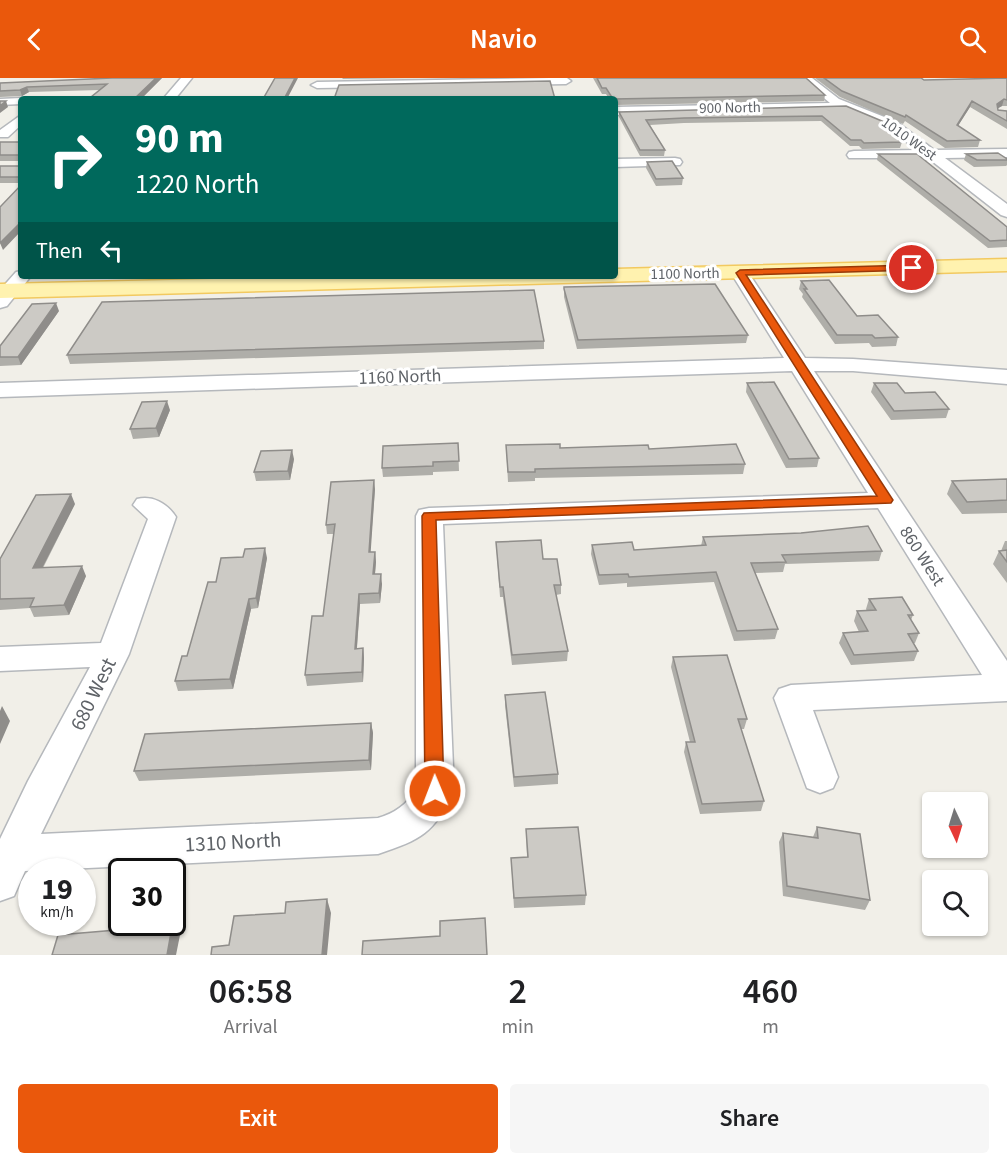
<!DOCTYPE html>
<html lang="en">
<head>
<meta charset="utf-8">
<style>
  body { margin:0; font-family:"Source Sans 3",sans-serif; background:#f6f6f6; color:#202124; height:100vh; display:flex; flex-direction:column; font-size:22px; white-space:nowrap }
  * { box-sizing:border-box; margin:0 }
  p { font-size:20px; color:#757577 }
  .icon { flex:none; width:33px; height:33px; fill:none; stroke:currentColor; stroke-width:2; stroke-linecap:round; stroke-linejoin:round }
  .map { position:relative; height:877px; overflow:hidden }
  .side { display:flex; flex-direction:column; background:#fff; flex:1 }
  .side>* { flex:none }
  .top-card { position:absolute; left:18px; top:18px; width:600px; height:183px; border-radius:6px; box-shadow:0 2px 4px #0004; background:#00695c; color:#fff; overflow:hidden }
  .needle { width:39px; rotate:176deg }
  .tools { position:absolute; left:922px; top:714px; display:grid; gap:12px }
  .tools a { display:grid; place-items:center; width:66px; height:66px; border-radius:6px; background:#fff; box-shadow:0 2px 4px #0004; font-size:30px }
  .speed { position:absolute; left:18px; top:780px; display:flex; gap:12px; font-size:30px; font-weight:700; text-align:center }
  .speed>* { display:grid; place-content:center; width:78px; height:78px; border-radius:50%; background:#fff; box-shadow:0 2px 4px #0004; line-height:1 }
  .speed small { font-size:15px; font-weight:400 }
  .speed .limit { border:3px solid #111; border-radius:9px; background:#fff; color:#111 }
  .pin { position:absolute; display:grid; place-items:center; width:51px; height:51px; color:#fff; margin:-26px; border:3px solid #fff; border-radius:50%; box-shadow:0 2px 6px #0007 }
  .me { position:absolute; width:66px; margin:-33px; rotate:359deg; stroke-linejoin:round; filter:drop-shadow(0 0 4px #0008) }
  .turn { display:flex; align-items:center; gap:21px; height:126px; padding:0 18px; font-size:27px }
  .turn .icon { width:78px; height:78px; stroke-width:2.5 }
  .turn b { display:block; font-size:42px; line-height:51px }
  .then { display:flex; align-items:center; height:57px; padding:0 18px; background:#0003; gap:12px; font-size:22px }
  .eta { display:flex; justify-content:space-evenly; align-items:center; height:102px; text-align:center }
  .eta b { font-size:36px; font-weight:600; line-height:42px }
  .button { display:flex; gap:12px; margin-top:auto; padding:12px 18px }
  .button a { flex:1; height:69px; border-radius:6px; background:#ea580c; color:#fff; font-size:24px; font-weight:600; line-height:69px; text-align:center }
  .button a+a { background:#f6f6f6; color:#202124 }
  header { display:flex; justify-content:space-between; align-items:center; height:78px; padding:0 18px; background:#ea580c; color:#fff; font-size:27px; font-weight:600 }
  .map>svg:first-child { display:block }
  .lines { fill:none; stroke-linecap:round; stroke-linejoin:round }
  .minor-casing { stroke:#b5b8bc; stroke-width:3 }
  .major-casing { stroke:#f2c960; stroke-width:3 }
  .minor { fill:#fff; fill-rule:evenodd }
  .major { fill:#fff2af; fill-rule:evenodd }
  .wall { fill:#afaea9 }
  .shaded-wall { fill:#8f8d8a }
  .building { fill:#cccac5; stroke:#8f8d8a; stroke-width:1.5 }
  .route { fill:#ea580c; stroke:#983908; stroke-width:1.5 }
  .labels { text-anchor:middle; dominant-baseline:central; stroke-width:6; stroke-linejoin:round; paint-order:stroke }
  .far-street-label { font-size:15px; fill:#5f6368; stroke:#fff }
  .street-label { font-size:18px; fill:#5f6368; stroke:#fff }
  .near-street-label { font-size:21px; fill:#5f6368; stroke:#fff }
</style>
</head>
<body>
<header><svg class="icon" aria-label="back" viewBox="0 0 24 24"><path d="M15 5l-7 7 7 7"/></svg>Navio<svg class="icon" aria-label="search" viewBox="0 0 24 24"><circle cx="10" cy="10" r="6"/><path d="M15 15l6 6"/></svg></header>
<div class="map">
<svg width="1007" height="877" viewBox="0 0 1007 877">
  <rect width="100%" height="100%" fill="#f1efe8"/>
  <g class="lines">
    <defs>
      <path id="minor" d="M181 0H192L175 21H163Z
        M550 0H567L571 3 566 6 317 10 311 7 317 4Z
        M800 0H812L839 21 897 44 934 72 1007 71V79L945 80 1007 126V139L1001 137 928 80H849L847 77 849 74 854 73 917 72 889 50 845 31 615 37V29L830 25Z
        M21 20 25 21H21V26L0 27V21Z
        M21 37V47L8 59H0V52Z
        M675 80 680 81 682 84 680 87 615 89V81Z
        M740 190 746 191 805 280 853 281 1007 292V306L853 293H814L1007 583V623L813 632 838 699 833 710 820 715 807 710 774 620 779 611 791 607 982 597 878 430 443 446 454 713C433 756 422 761 378 776L25 793 14 818 0 823V761L28 703 90 589 0 593V569L101 565 148 441 133 427 137 421C152 417 167 425 176 439L129 576 41 756 378 740C395 735 406 727 416 712V438L419 432 429 430 868 415 792 293 0 319V305L784 280 731 195 734 191Z
        M21 193V198H31L7 228 0 230V212L16 194Z"/>
      <path id="major" d="M1007 181V193L0 220V206L337 198H615V191Z"/>
    </defs>
    <use href="#minor" class="minor-casing"/>
    <use href="#major" class="major-casing"/>
    <use href="#minor" class="minor"/>
    <use href="#major" class="major"/>
  </g>
  <path class="wall" d="M112 0H162L141 21H92L91 19 100 12 29 14 22 18 0 19V5Z
    M342 0H419L343 1Z
    M593 0H806L825 17 824 23 615 27V21H609L606 16H602Z
    M815 0H921L924 2 1007 0V28H1002L998 30V32L1007 33V51L970 29 958 48 980 62 978 69 945 70 905 43 903 46 840 19Z
    M846 28 896 52 894 58 902 64 900 70 862 71 859 68H850L821 43 684 45 650 47 665 72 664 78H640L619 39V34Z
    M0 64H21V105H0V88H21V83H0Z
    M878 76 1007 149V169L988 170 877 82Z
    M966 76 1007 81V87L1006 88 974 89 964 82Z
    M647 84 683 100 682 107 656 108 646 90Z
    M801 203 857 238 898 259 896 268 872 269 869 265 835 266 802 219 803 216 799 211Z
    M564 209 748 257 746 265 577 271 564 219Z
    M59 233 21 287 0 288V268Z
    M544 263V271L70 286 67 277Z
    M747 305 819 380 817 389 786 390 746 314Z
    M874 305 905 315 949 331 946 340 891 342 871 314Z
    M170 332 159 359 133 361 130 351Z
    M458 365 459 393 433 394V397L383 399 382 390Z
    M506 367 560 370 649 371 745 386 743 396 535 400V403L508 404Z
    M294 381 290 402 256 403 254 394Z
    M1007 401V435L962 436 947 416 952 403Z
    M375 411 370 474H375L376 484 375 496 382 506 380 525 360 526 357 570H363L364 580 363 604 307 608 305 597 323 538 334 456H327L326 447Z
    M75 426 43 490 86 498 69 537 34 539 30 530 0 532V481Z
    M703 459 882 473 879 483 785 486 783 494 755 495 778 551 775 561 734 563 714 504 627 509V505L599 507 591 476 592 467 634 472 701 468Z
    M1005 463H1007V505L993 486 999 473H1001Z
    M496 464 543 481 561 507V516L556 517 568 573 567 583 512 587 503 519H500Z
    M267 480 258 530 251 531 233 611 178 613 175 603 187 578 216 504Z
    M869 521 913 537 911 542 919 555 915 565H914L918 573 914 583 851 587 839 565 843 555 859 554 854 543 857 533H867L866 531Z
    M673 579 747 641 744 651H741L764 723 761 733 700 736 684 674 686 664H690L671 589Z
    M505 617 558 696V706L514 709 505 627Z
    M371 645 373 655 371 692 139 703 134 693Z
    M817 749 870 822 865 832 783 818 779 764 783 755 813 759Z
    M526 751 586 817 585 827 514 830 511 780 527 779Z"/>
  <path class="shaded-wall" d="M156 0H162L141 21H134Z
    M295 0H298L287 21H284Z
    M27 9 29 14 22 18 20 12Z
    M1004 21 1002 28 995 32 997 26Z
    M6 23 8 29 0 35V28Z
    M972 23 970 29 954 54 957 47Z
    M21 144V153L3 172 0 165Z
    M56 225 59 233 21 287 18 279Z
    M167 323 170 332 159 359 156 350Z
    M292 372 294 381 290 402 288 393Z
    M374 402 375 411 370 484 369 474Z
    M71 416 75 426 37 500 33 490Z
    M265 470 267 480 258 530 256 520Z
    M375 474 376 484 374 506 373 496Z
    M82 488 86 498 69 537 64 527Z
    M381 496 382 506 380 525 379 515Z
    M359 516 360 526 356 581 355 571Z
    M249 521 251 531 233 611 230 601Z
    M363 570 364 580 363 604 362 594Z
    M2 628 10 643 0 666V633Z
    M371 645 373 655 371 692 369 682Z
    M327 821 331 835 327 877H322Z
    M174 838 181 852 176 877H167Z"/>
  <path class="building" d="M112 0H156L134 21H109L111 19H91L107 6 27 9 20 12 0 13V5Z
    M275 0H295L284 21H263Z
    M597 0H806L825 17 613 21 606 10H602Z
    M824 0H921L924 2 1007 0V22L1004 21 997 26 998 32 1007 33V43L972 23 957 47 980 62 947 63 906 37 905 39 842 13Z
    M550 3 555 21H334L339 7Z
    M0 23H6L0 28Z
    M846 28 889 46 896 52 892 57 902 64 864 65 861 62H851L822 38 684 40 646 42 665 72H640L619 34Z
    M0 64H21V99H0V88H21V77H0Z
    M998 75 1007 81V82H977L966 76Z
    M878 76H917L1007 149V162L990 163Z
    M672 83 683 100 656 101 647 84Z
    M21 107V144L0 165V129Z
    M829 202 857 238 878 237 898 259 875 260 872 257H837L804 211H807L801 203Z
    M715 206 748 257 578 262 564 211V209Z
    M534 212 544 263 67 277 102 224Z
    M56 225 18 279H0V268L32 226Z
    M774 304 819 380 789 381 747 305Z
    M874 305H897L905 315 935 314 949 331 894 333Z
    M167 323 156 350 130 351 142 324Z
    M458 365 459 383 433 384V388L382 390 383 368Z
    M560 366V370L648 367 649 371 736 366 745 386 535 391V394H508L506 367Z
    M292 372 288 393 254 394 261 373Z
    M1007 401V422L967 424 952 403Z
    M374 402 369 474H375L373 496H381L379 515 359 516 355 571 363 570 362 594 305 597 312 538H323L335 446 326 447 331 404Z
    M71 416 33 490 82 488 64 527 30 529 34 520 0 521V481L36 417Z
    M868 448 882 473 782 477 786 484 751 485 778 551 737 553 716 494 629 499 628 496 599 497 592 467 632 464 634 472 706 467 703 459 801 455Z
    M541 462 543 481H557L561 507H554L568 573 512 577 503 509H500L496 464Z
    M265 470 256 520 249 521 230 601 175 603 182 578H187L208 504H216L221 480 243 479 245 471Z
    M1007 472V484L999 473Z
    M902 519 913 537H908L919 555 908 556 918 573 854 577 843 555 868 553 857 533 876 532 869 521Z
    M727 577 747 641H738L764 723 702 726 686 664H695L673 579Z
    M545 614 558 696 514 699 505 617Z
    M371 645 369 682 134 693 145 656Z
    M578 749 586 817 514 820 511 780 528 779 526 751Z
    M817 749 860 756 870 822 787 808 783 755 818 760Z
    M327 821 322 877H211L212 869 229 867 234 838 285 835 286 824Z
    M172 838H174L167 877H52L58 857 128 851 130 844H172Z
    M485 840 487 877H362L363 863 440 858V843Z"/>
  <path class="route" d="M912 187 915 188V192L746 197 893 422 891 425 436 442 444 713 441 719 435 721 428 719 425 713 422 438 424 435 877 418 736 195 740 192Z"/>
  <g class="labels">
    <g class="far-street-label">
      <text transform="translate(730 30) rotate(-1)">900 North</text>
      <text transform="translate(909 61) rotate(35)">1010 West</text>
      <text transform="translate(685 196) rotate(-1)">1100 North</text>
    </g>
    <g class="street-label">
      <text transform="translate(400 299) rotate(-2)">1160 North</text>
      <text transform="translate(922 478) rotate(57)">860 West</text>
    </g>
    <g class="near-street-label">
      <text transform="translate(93 616) rotate(-64)">680 West</text>
      <text transform="translate(233 764) rotate(-3)">1310 North</text>
    </g>
  </g>
</svg>
<div class="tools">
<a><svg class="needle" viewBox="-14 -14 28 28"><path d="M0-13l5 13h-10z" fill="#e53935"/><path d="M0 13l5-13h-10z" fill="#757577"/></svg></a>
<a><svg class="icon" aria-label="search" viewBox="0 0 24 24"><circle cx="10" cy="10" r="6"/><path d="M15 15l6 6"/></svg></a>
</div>
<div class="speed"><div>19<small>km/h</small></div><div class="limit">30</div></div>
<div class="pin" style="left:912px;top:190px;background:#d93025"><svg class="icon" aria-label="arrive" viewBox="0 0 24 24"><path d="M6 21V4h12l-3 4 3 4H6"/></svg></div>
<svg class="me" style="left:435px;top:713px" viewBox="-20 -20 40 40"><circle r="17" fill="#ea580c" stroke="#fff" stroke-width="3"/><path d="M0-11L8 9 0 5-8 9z" fill="#fff"/></svg>
<div class="top-card">
<div class="turn"><svg class="icon" aria-label="right" viewBox="0 0 24 24"><path d="M7 20v-9h11M14 6l5 5-5 5"/></svg><div><b>90 m</b>1220 North</div></div>
<div class="then">Then<svg class="icon" aria-label="left" viewBox="0 0 24 24"><path d="M17 20v-9H6M10 6l-5 5 5 5"/></svg></div>
</div>
</div>
<section class="side">
<div class="eta">
<div><b>06:58</b><p>Arrival</p></div>
<div><b>2</b><p>min</p></div>
<div><b>460</b><p>m</p></div>
</div>
<div class="button"><a>Exit</a><a>Share</a></div>
</section>
</body>
</html>
